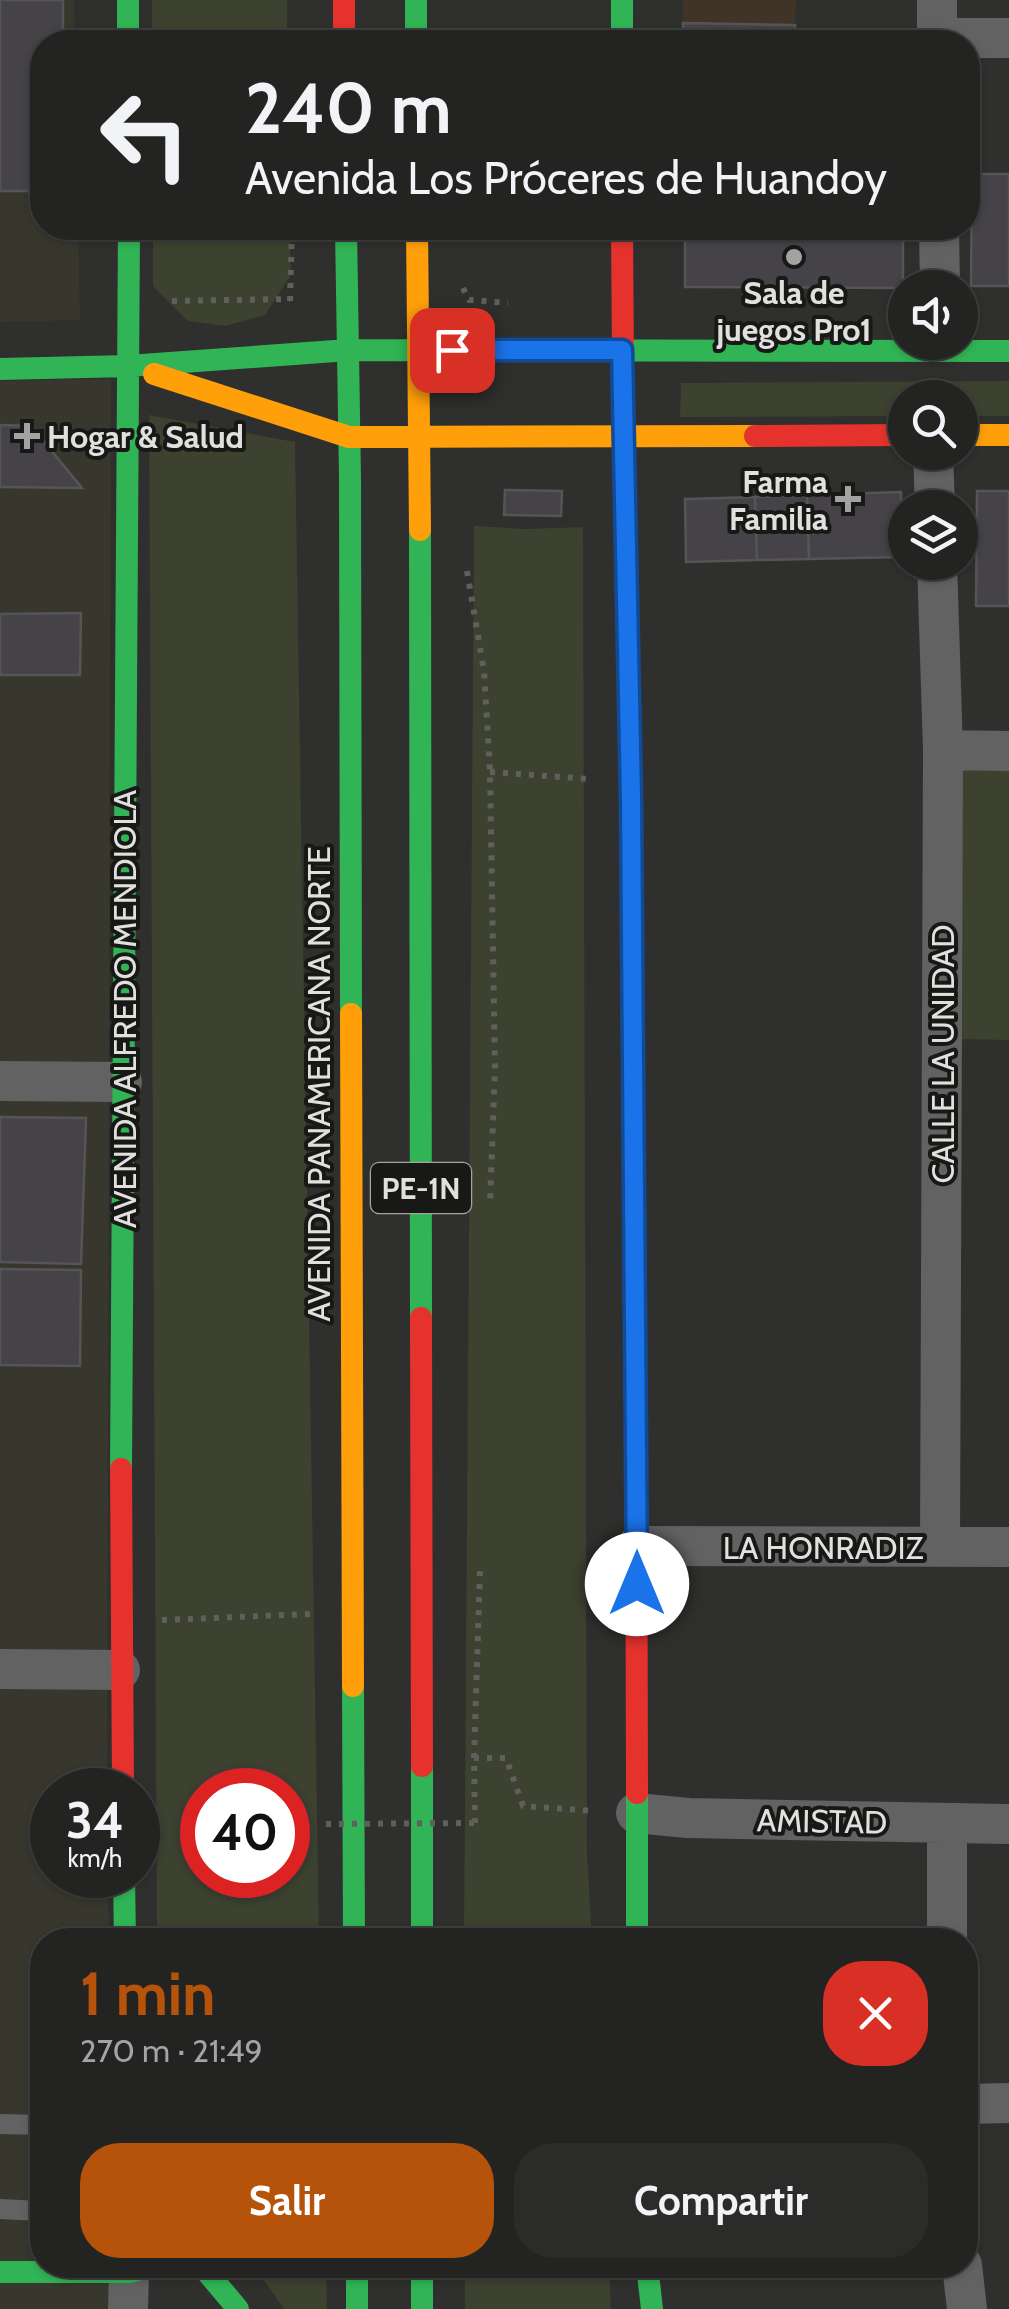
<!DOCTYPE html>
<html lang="es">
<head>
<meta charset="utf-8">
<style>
  body { margin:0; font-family:Cabin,sans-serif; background:#2b2b2a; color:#f1f3f6; height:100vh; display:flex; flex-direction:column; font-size:38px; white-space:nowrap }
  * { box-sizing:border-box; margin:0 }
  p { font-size:32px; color:#a3a4a5 }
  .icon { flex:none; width:55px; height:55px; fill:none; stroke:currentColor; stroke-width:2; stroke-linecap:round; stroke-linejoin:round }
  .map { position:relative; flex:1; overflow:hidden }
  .sheet { position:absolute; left:30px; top:1928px; width:948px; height:350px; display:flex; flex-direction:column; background:#232322; border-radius:40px; box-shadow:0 2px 8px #0004,0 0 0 2px #404040 }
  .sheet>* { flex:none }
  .guide { position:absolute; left:30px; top:30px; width:950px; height:210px; border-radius:40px; box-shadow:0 2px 8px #0004,0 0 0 2px #404040; background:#232322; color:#f1f3f6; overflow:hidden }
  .fabs { position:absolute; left:888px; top:270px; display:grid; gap:20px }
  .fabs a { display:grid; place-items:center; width:90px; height:90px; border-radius:50%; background:#232322; box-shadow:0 2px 8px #0004,0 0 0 2px #404040; font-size:50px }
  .speed { position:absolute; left:30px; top:1768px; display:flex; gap:20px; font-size:50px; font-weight:700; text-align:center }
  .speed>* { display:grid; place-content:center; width:130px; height:130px; border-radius:50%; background:#232322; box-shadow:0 2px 8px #0004,0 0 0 2px #404040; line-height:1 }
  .speed small { font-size:25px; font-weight:400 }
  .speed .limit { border:15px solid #d22; background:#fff; color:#111 }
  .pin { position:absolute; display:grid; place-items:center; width:85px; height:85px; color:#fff; margin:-42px; border-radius:20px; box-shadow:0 5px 15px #0006 }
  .me { position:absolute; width:110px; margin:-55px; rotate:0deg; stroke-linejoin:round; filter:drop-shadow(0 0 8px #0008) }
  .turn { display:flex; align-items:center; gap:35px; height:210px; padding:0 50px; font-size:45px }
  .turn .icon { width:130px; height:130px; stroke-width:2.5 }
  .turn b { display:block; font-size:70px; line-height:85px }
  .round { display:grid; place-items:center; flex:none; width:105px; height:105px; border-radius:40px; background:#2b2b2a }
  .overview { display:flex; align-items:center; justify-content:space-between; height:170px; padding:0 50px }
  h1 { font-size:60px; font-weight:700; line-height:75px; color:#b45309 }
  .cta { display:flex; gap:20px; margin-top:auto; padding:20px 50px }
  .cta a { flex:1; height:115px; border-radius:40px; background:#b45309; color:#fff; font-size:40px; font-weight:700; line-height:115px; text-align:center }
  .cta a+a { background:#2b2b2a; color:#f1f3f6 }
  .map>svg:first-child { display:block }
  .built { fill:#38372e }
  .education { fill:#3f3427 }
  .green { fill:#3c422f; fill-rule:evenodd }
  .building { fill:#454347; stroke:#565555; stroke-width:2.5 }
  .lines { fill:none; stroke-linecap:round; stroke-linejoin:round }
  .path { stroke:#5f5f5d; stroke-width:6; stroke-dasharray:5 8; stroke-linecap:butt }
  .lane { stroke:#636262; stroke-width:20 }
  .street { stroke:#636262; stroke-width:40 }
  .fast { stroke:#30b455; stroke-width:22 }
  .slow { stroke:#ff9f0a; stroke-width:22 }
  .jam { stroke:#e5322d; stroke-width:22 }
  .path-bridge { stroke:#5f5f5d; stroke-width:6; stroke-dasharray:5 8; stroke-linecap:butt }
  .route-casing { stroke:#114b97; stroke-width:25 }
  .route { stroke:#1a73e8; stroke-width:18 }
  .poi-dot { fill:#a2a2a0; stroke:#181816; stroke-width:4 }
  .labels { text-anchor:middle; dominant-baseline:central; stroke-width:8; stroke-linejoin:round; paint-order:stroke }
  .shield { fill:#181816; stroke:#a4a4a2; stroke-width:2.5 }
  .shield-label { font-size:30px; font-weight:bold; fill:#e0e0de }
  .poi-label { font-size:32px; font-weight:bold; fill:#e0e0de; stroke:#181816 }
  .street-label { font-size:32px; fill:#e0e0de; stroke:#181816 }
</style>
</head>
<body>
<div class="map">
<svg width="1009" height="2309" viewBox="0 0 1009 2309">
  <rect width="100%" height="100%" fill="#2f2f2d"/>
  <path class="built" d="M0 0H74L75 42H42V228H78L80 320 0 322Z
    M111 379 107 1790H52V1875H108L109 1940H42V2265H112L113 2309H0V381Z"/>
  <path class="education" d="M683 0H796L795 25 683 23Z"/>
  <path class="green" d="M152 0H287V42H152Z
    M153 228H290L291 275 265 315 225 326 188 321 153 286Z
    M1009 381V416H960V398H905V416L680 417 681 383Z
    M149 415 295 442 319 1940H157ZM202 1790H288V1875H202Z
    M474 526 525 529 583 527 587 1853 592 1940H464Z
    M955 763 1009 764V1040L957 1039Z
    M253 2265H326L327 2309H284Z
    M465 2265H609L611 2309H465Z"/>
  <path class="building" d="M0 0H63V42H42V191H0Z
    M683 23 795 25V42H683Z
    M972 174H1009V286H971Z
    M685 228H903V288L685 287Z
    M0 425 31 426 82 488 0 487Z
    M505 490 562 491 561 516 504 515Z
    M977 491H1009V606H976Z
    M901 492 902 557 809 559 807 495Z
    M807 495 809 559 757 560 755 497Z
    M755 497 757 560 686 562 685 499Z
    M81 613 80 675H0V614Z
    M0 1117 86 1118 81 1264 0 1262Z
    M0 1269 81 1270 80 1366 0 1365Z"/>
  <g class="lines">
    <path class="path" d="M463 288 469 300 508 303
      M172 301 290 299
      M290 301 292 228
      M467 571 484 671 490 772 495 1068 490 1203
      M490 772 589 779
      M162 1620 310 1614
      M474 1758H506L523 1806 595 1811
      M475 1823 474 1758 480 1571"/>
    <path class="lane" d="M0 2124 42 2125
      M0 2209 42 2211"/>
    <path class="street" d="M937 0V42
      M937 38H1009
      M939 228 940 288
      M933 452 935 508
      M937 562 943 750 940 1547
      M943 750 1009 751
      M0 1081 122 1082
      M637 1546 1009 1547
      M0 1669 120 1670
      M636 1813 688 1818 1009 1824
      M947 1825V1940
      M965 2104 1009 2103
      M962 2265 967 2309
      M128 2309 129 2272"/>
    <path class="fast" d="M128 0V42
      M416 0V42
      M622 0V42
      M346 228 350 478 351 1014
      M0 369 128 366 349 350 1009 351
      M624 493 631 798 636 1393
      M420 530 421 1318
      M121 1469 129 228
      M353 1686 354 1940
      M422 1766V1940
      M637 1793V1940
      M124 1875 125 1940
      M201 2265 238 2309
      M357 2265V2309
      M422 2265V2309
      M647 2265 652 2309
      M0 2272H129L157 2265"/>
    <path class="slow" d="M417 228 420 530
      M154 374 349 437 755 436
      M960 435H1009
      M351 1014 353 1686"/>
    <path class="jam" d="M344 0V42
      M622 228 624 493
      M755 436 905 435
      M421 1318 422 1766
      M636 1393 637 1793
      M121 1469 123 1790"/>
    <path class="path-bridge" d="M326 1824 475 1823"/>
  </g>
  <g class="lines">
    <defs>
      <path id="route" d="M452 350H622L631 798 637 1584"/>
    </defs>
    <use href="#route" class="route-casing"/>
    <use href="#route" class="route"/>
  </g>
  <g class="poi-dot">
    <circle cx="794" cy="257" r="10"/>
    <path d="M22 421h10v10h10v10h-10v10h-10v-10h-10v-10h10z"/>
    <path d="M843 484h10v10h10v10h-10v10h-10v-10h-10v-10h10z"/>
  </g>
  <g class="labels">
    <rect class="shield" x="371" y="1163" width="100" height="50" rx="8"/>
    <g class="shield-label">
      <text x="421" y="1188">PE-1N</text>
    </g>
    <g class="poi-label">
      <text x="794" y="292">Sala de<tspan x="794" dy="37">juegos Pro1</tspan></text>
      <text x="47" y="436" text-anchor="start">Hogar &amp; Salud</text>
      <text x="828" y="481" text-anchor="end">Farma<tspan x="828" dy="37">Familia</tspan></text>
    </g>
    <g class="street-label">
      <text transform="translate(124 1009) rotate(-90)">AVENIDA ALFREDO MENDIOLA</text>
      <text transform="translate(942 1054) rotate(-90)">CALLE LA UNIDAD</text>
      <text transform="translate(318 1084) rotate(-90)">AVENIDA PANAMERICANA NORTE</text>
      <text x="823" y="1547">LA HONRADIZ</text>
      <text transform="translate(822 1821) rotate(1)">AMISTAD</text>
    </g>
  </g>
</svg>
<div class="fabs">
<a><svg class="icon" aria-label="sound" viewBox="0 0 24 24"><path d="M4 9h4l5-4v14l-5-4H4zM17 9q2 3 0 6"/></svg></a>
<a><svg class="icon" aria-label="search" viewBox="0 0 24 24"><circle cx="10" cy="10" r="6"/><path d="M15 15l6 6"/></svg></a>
<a><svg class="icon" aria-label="layers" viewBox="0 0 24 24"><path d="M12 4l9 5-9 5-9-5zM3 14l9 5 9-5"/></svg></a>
</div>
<div class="speed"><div>34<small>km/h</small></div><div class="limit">40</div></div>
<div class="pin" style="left:452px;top:350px;background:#d93025"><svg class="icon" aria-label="arrive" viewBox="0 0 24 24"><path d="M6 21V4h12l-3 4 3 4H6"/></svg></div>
<svg class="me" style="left:637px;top:1584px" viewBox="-20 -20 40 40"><circle r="19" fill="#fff"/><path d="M0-13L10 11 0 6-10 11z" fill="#1a73e8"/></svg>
<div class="guide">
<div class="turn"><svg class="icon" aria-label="left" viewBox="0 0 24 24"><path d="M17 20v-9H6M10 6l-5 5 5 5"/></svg><div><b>240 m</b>Avenida Los Próceres de Huandoy</div></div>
</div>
<section class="sheet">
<div class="overview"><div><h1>1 min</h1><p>270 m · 21:49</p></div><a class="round" style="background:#d93025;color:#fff"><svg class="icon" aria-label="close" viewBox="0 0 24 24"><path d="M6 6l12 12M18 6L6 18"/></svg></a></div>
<div class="cta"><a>Salir</a><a>Compartir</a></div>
</section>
</div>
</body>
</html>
